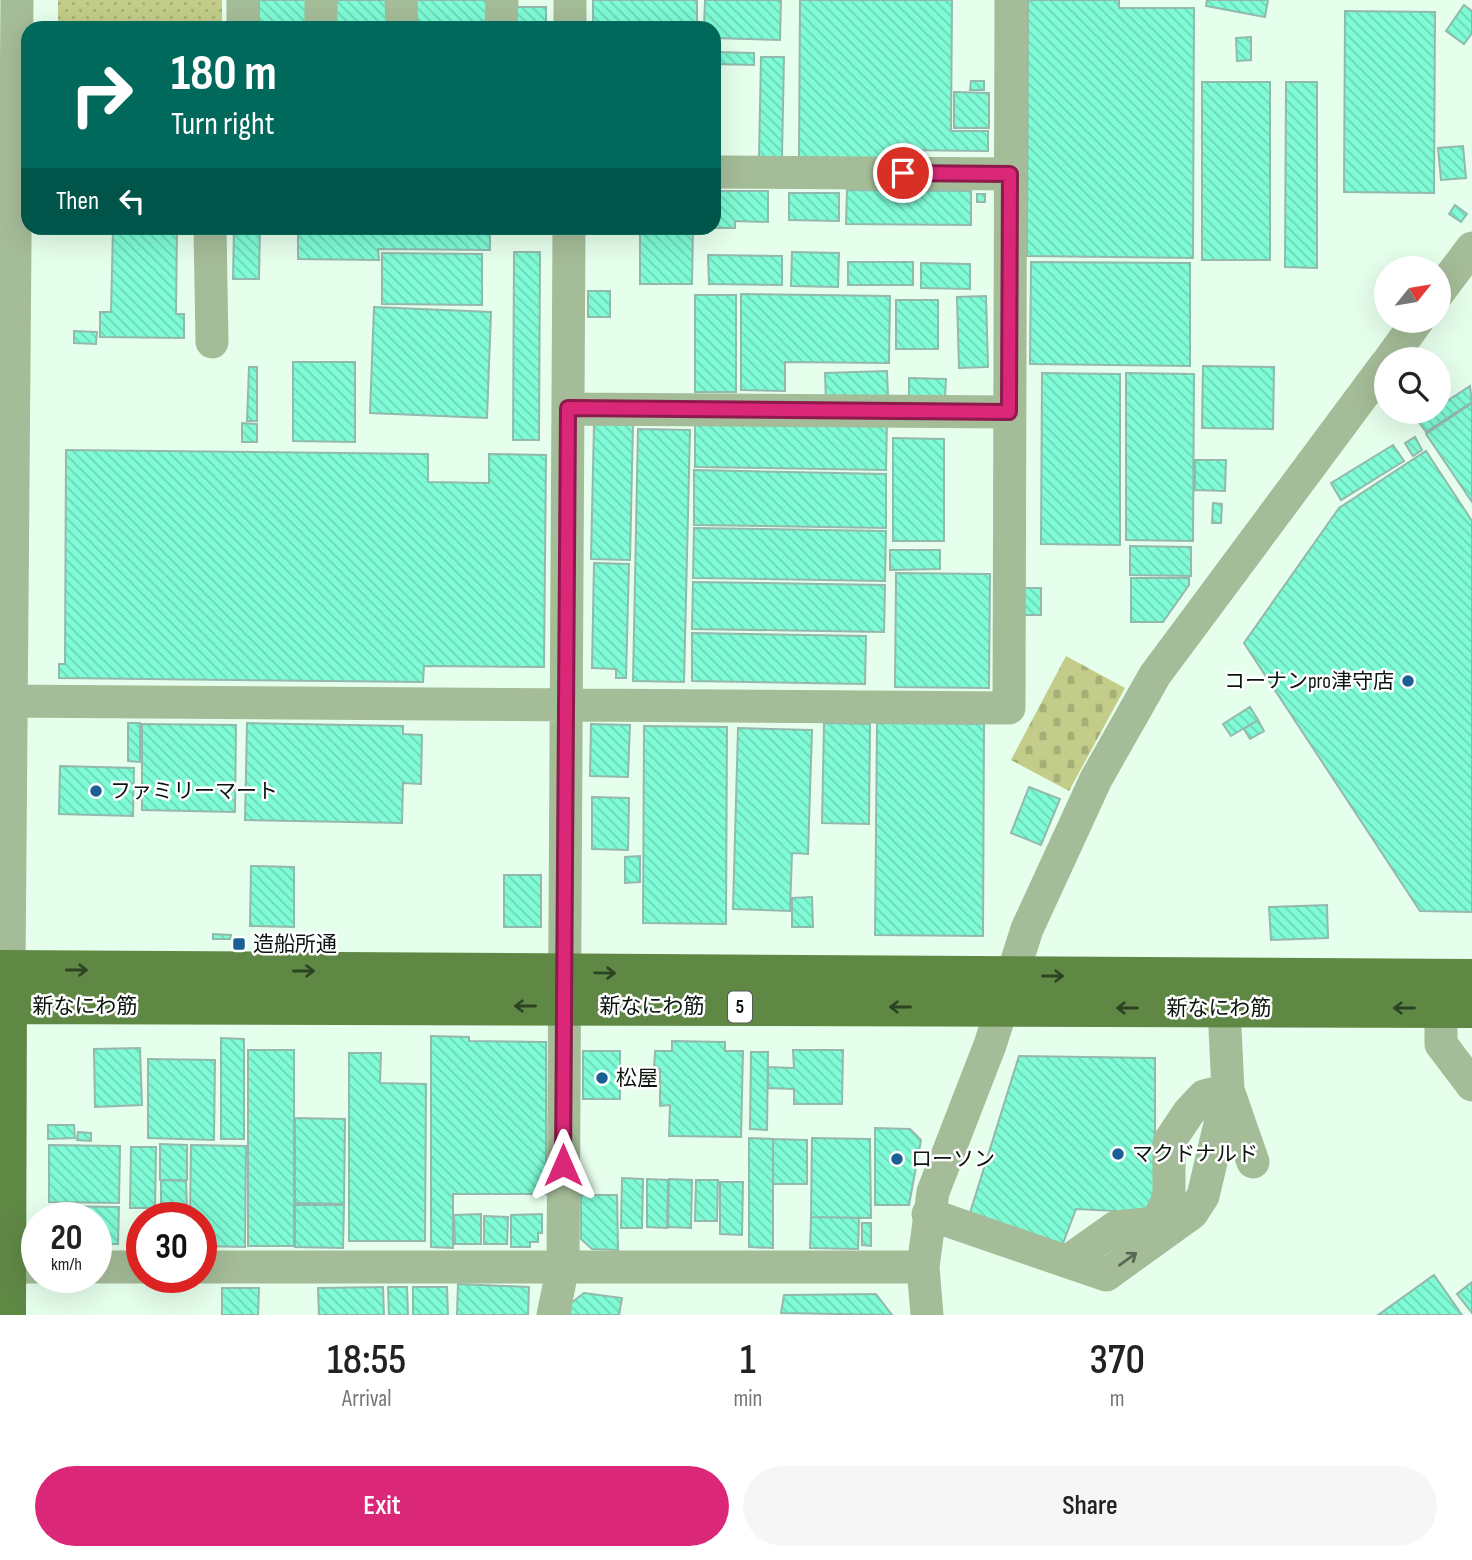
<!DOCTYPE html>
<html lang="en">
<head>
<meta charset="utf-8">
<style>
  body { margin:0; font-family:"Sofia Sans Condensed","Noto Sans JP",sans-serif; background:#f6f6f6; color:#222; height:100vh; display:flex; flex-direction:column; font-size:26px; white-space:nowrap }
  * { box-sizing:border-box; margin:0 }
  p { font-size:23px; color:#767676 }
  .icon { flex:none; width:38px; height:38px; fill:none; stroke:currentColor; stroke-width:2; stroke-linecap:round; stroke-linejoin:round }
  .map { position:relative; height:1315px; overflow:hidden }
  .details { display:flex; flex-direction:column; background:#fff; flex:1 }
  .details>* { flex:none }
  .banner { position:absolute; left:21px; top:21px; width:700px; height:214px; border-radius:21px; box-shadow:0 7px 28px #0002; background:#00695c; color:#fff; overflow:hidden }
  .needle { width:46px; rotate:60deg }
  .fabs { position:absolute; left:1374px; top:256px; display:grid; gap:14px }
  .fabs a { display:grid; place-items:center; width:77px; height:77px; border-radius:50%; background:#fff; box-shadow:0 7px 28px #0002; font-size:35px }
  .speed { position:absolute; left:21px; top:1202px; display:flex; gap:14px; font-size:35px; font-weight:700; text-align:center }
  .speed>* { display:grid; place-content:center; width:91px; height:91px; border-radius:50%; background:#fff; box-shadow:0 7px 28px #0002; line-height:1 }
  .speed small { font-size:18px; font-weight:400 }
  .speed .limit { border:10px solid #d22; background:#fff; color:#111 }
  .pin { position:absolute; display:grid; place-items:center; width:60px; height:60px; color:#fff; margin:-30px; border:4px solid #fff; border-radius:50%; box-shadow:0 2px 7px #0007 }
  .me { position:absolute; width:77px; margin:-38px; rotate:0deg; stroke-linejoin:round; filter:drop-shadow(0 0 5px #0008) }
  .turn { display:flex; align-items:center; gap:24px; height:147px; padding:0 35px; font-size:32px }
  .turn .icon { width:91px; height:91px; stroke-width:2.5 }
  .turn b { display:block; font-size:49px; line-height:60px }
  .then { display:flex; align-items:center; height:66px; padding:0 35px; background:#0003; gap:14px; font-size:26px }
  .eta { display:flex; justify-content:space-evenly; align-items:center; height:119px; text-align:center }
  .eta b { font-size:42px; font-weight:600; line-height:49px }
  .cta { display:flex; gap:14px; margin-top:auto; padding:14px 35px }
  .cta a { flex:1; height:80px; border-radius:42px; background:#db2777; color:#fff; font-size:28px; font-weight:600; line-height:80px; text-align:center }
  .cta a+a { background:#f6f6f6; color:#222 }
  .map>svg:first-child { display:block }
  .cemetery { fill:url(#cemetery-stones) }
  .park { fill:url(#park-dots) }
  .building { fill:url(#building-back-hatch); stroke:#93b9ac; stroke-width:2 }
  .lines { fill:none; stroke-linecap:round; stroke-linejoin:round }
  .minor { stroke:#a5bc98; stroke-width:33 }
  .major { stroke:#608845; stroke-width:38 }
  .oneway { stroke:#2c4323 }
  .oneway2 { stroke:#586852 }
  .route-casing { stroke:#8e194d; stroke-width:18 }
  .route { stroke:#db2777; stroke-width:12 }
  .poi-dot { fill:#1b6094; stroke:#fff; stroke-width:2.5 }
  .labels { text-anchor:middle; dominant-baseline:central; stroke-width:5; stroke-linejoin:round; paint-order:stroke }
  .shield { fill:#fff; stroke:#545b56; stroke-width:2 }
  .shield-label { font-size:19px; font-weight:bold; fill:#0a150d }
  .poi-label { font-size:21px; fill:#0a150d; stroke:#fff; text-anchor:start }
  .street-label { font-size:21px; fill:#0a150d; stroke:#fff }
</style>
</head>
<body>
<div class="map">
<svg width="1472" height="1315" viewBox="0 0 1472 1315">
  <defs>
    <pattern id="cemetery-stones" width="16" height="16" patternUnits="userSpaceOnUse" patternTransform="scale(1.75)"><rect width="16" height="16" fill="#c3cd89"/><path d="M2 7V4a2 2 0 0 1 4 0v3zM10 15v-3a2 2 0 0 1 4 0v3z" fill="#a6af75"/></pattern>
    <pattern id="park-dots" width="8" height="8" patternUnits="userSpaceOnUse" patternTransform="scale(1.75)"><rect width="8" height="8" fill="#c3cd89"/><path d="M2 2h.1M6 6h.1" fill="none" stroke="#a6af75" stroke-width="1.8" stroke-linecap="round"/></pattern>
    <pattern id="building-back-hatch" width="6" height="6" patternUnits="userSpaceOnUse" patternTransform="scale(1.75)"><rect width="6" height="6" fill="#7ffbd6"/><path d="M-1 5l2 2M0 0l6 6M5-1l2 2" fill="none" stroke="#6cd6b6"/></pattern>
  </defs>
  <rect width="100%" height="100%" fill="#e6ffec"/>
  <path class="cemetery" d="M1066 656 1125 688 1069 791 1011 760Z"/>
  <path class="park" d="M58 0H222V27H58Z"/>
  <path class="building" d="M259 0H311V28H259Z
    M335 0H387L388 28H335Z
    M414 0H487V28H414Z
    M593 0H697V28H593Z
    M705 0H781L780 40 714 38V28H704Z
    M800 0H952L951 131H988V151L895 150V158H799Z
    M1028 0H1119V8H1194L1193 258 1027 256Z
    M1207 0H1268L1265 17 1206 6Z
    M1464 5 1472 11V33L1464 44 1446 31Z
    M515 7H546V28H515Z
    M1345 11 1435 12 1434 193 1344 192Z
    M1251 37V60L1237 61 1236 38Z
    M714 52 754 53V65L714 64Z
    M761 57H784L782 157H759Z
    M971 81H984V90H970Z
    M1202 82H1270V260H1202Z
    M1286 82H1317V268L1285 267Z
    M954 92 989 93V128H954Z
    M1463 146 1466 178 1441 180 1438 148Z
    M847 190 971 191V225L846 224Z
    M714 191H768V222L735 221V228H713Z
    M789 193H839V221L789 220Z
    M977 194H985V202H977Z
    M1455 205 1467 214 1461 222 1449 214Z
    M113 228H177L176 314H184V338L100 337V312H111Z
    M234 228H260L259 279H233Z
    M298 228H490V250L378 249 379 260 298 259Z
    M640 228H693L692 284H640Z
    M514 252H540L539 440H513Z
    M792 252 839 253 838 287 791 286Z
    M382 253 482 254V305L382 304Z
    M708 255 782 256V285L709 284Z
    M848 262H913V285H848Z
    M1031 262 1190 263V366L1030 364Z
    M921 263 970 264V289L921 288Z
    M588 291H610V317H588Z
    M741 294 890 296 889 363 785 362V391L741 390Z
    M695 295H736V392H695Z
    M986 296 988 367 959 368 957 297Z
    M896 300H938V349H896Z
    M374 307 491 312 487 418 370 413Z
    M74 331 97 332 96 344 74 343Z
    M293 362H355V442L293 441Z
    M1203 366 1274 367 1273 429 1202 428Z
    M249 367H257V421H247Z
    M887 371 888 397 826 400 825 373Z
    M1042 373 1120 374V545L1041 544Z
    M1126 373 1194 374 1193 541 1126 540Z
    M909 378 946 379 945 399 909 398Z
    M1470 386 1472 402 1426 432 1418 421 1432 411H1438V407Z
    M1472 403V502L1426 434Z
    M695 418 887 422 886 470 695 467Z
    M242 423 257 424V442H242Z
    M594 424 633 425 630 560 591 559Z
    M638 429 690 430 684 682 633 681Z
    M1415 437 1422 450 1413 456 1405 443Z
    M893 438 944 439V541H893Z
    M1393 445 1404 461 1341 500 1331 483Z
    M66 450 428 454V482L489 483V454L546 455 544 667 424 666 423 682 59 678V664H65Z
    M1426 451 1472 521V912L1420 911 1244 643 1339 508Z
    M1195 460H1226L1225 491 1195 490Z
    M694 470 886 474V528L694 525Z
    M1213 503 1222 504 1221 523H1212Z
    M694 528 886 531 885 581 693 578Z
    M1130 546 1191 547V576L1130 575Z
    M890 550H940V569L890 570Z
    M594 563 629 564 626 678H616V669L592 668Z
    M896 573 990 574 989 688 895 687Z
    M1131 578H1189V585L1163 622H1131Z
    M693 582 885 585 884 632 692 629Z
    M1024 588H1041V615H1024Z
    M692 633 866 636 865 684 692 681Z
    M1250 707 1258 720 1231 736 1223 724Z
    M1258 720 1264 731 1250 739 1244 729Z
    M128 723H140V762L128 761Z
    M247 723 403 726V734L422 735 421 784 403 783 402 823 245 820Z
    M824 723 870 724 869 824 822 823Z
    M877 723 984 724 983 936 875 935Z
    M142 724 236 725 235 812 142 810Z
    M591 724 630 725 628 777 590 776Z
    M644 726 727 727 726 924 643 923Z
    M738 728 812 730 808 854 792 853 790 911 733 909Z
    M60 766 134 768 133 816 59 814Z
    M1029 787 1060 799 1041 845 1011 833Z
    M592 797 629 798 628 850 592 849Z
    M640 856V882L625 883V857Z
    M251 866 294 867V927L250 926Z
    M504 875H541V927H504Z
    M812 897 813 927H792V898Z
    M1327 905 1328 938 1271 940 1269 907Z
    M213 934 231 935 230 939H213Z
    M431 1036 469 1037V1041L546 1042V1194H453V1248L431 1247Z
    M221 1038 244 1039V1139H221Z
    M672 1041 725 1042V1051H743L741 1137 669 1136 670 1105 660 1106V1069H654L655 1051H672Z
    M140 1048 142 1105 95 1107 94 1049Z
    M248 1050H294V1246H248Z
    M793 1050H843L842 1104H794V1089L768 1088V1067L794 1068Z
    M583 1051H620V1099H583Z
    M751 1052H768L767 1130 750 1129Z
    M349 1053H381L380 1083 426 1084 425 1241H349Z
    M1019 1056 1155 1058V1213L1076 1209 1062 1246 970 1213Z
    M148 1059 215 1060 214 1140 148 1138Z
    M295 1118 345 1119 344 1204 295 1203Z
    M48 1125H74L75 1138 48 1139Z
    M875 1128 910 1129 921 1140 909 1205H875Z
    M78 1132 91 1133V1141L77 1140Z
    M749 1138 773 1139V1248L749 1247Z
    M812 1138 870 1139 871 1218 811 1217Z
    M773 1139 807 1140V1184H773Z
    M160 1144 187 1145V1180H160Z
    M49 1145 120 1146 119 1203 49 1202Z
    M191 1145 246 1146 245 1247 201 1246V1218H190Z
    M131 1147H156L155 1208H130Z
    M622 1178 643 1179 642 1228H621Z
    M647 1179 668 1180 667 1228 647 1227Z
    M669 1179 692 1180 691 1228 668 1227Z
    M161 1180 186 1181 187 1209H161Z
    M696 1180H718L717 1221H695Z
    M720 1182H743L742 1235 720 1234Z
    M581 1195H617L618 1250 592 1249 581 1239Z
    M295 1205H344L343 1248 295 1247Z
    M51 1206 119 1207 118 1244H96V1218H51Z
    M481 1214V1244H455L454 1215Z
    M542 1214V1233H538V1242H530V1247H511V1215Z
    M484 1216 508 1217 507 1244H484Z
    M811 1217 859 1218 858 1249 810 1248Z
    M862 1223H871V1246L862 1245Z
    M1434 1275 1462 1315H1378Z
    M1472 1282V1313L1457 1294Z
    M458 1284 529 1287 528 1315H457Z
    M383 1287 384 1315H319L318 1288Z
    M388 1287H407L408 1315H389Z
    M413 1287H447L448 1315H413Z
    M222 1288H259L258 1315H222Z
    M584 1293 622 1298 619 1315H570L571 1303Z
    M876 1294 892 1315 781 1313 784 1295Z"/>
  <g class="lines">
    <path class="minor" d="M321 0V28
      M401 0 402 28
      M243 28V0
      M501 28 502 0
      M570 28V0
      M714 172 1010 174
      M210 228 212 342
      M1438 293 1472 248
      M1390 359 1418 320
      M568 409 1009 412
      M0 701 1009 708 1011 0
      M9 969 17 0
      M1441 984V1044L1472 1085
      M1224 1008 1228 1090 1253 1162
      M928 1214 1106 1275 1192 1213 1203 1196 1228 1090
      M1068 1261 1116 1227 1157 1223 1169 1197V1142L1189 1112 1204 1096 1228 1090
      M0 1267H37
      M96 1267H142
      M201 1267H923
      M553 1315 563 1267 569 228
      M927 1315 923 1267 933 1192 990 1045 1027 929 1096 779 1155 675 1386 364"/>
    <path class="major" d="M0 969 1472 978
      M0 1005 1472 1009
      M7 1315 8 982"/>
  </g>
  <defs><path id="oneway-shaft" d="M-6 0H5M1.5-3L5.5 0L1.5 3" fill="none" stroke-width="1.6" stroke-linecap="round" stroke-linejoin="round" transform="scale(1.75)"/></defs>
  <g class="oneway">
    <use href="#oneway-shaft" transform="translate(77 970)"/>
    <use href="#oneway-shaft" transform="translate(304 971)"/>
    <use href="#oneway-shaft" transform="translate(605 973) rotate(1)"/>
    <use href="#oneway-shaft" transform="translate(1053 976)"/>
    <use href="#oneway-shaft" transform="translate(525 1006) rotate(-180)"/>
    <use href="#oneway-shaft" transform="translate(900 1007) rotate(-180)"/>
    <use href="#oneway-shaft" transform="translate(1127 1008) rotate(-180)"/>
    <use href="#oneway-shaft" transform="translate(1404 1008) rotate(-180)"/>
  </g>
  <use class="oneway2" href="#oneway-shaft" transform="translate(1128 1259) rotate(-36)"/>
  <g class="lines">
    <defs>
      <path id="route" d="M563 1165 568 408 1009 412 1010 174 903 173"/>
    </defs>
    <use href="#route" class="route-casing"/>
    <use href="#route" class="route"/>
  </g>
  <g class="poi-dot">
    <circle cx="1408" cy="681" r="7"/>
    <circle cx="96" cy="791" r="7"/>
    <rect x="232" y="937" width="14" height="14" rx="3.5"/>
    <circle cx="602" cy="1078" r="7"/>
    <circle cx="1118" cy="1154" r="7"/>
    <circle cx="897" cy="1159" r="7"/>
  </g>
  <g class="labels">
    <rect class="shield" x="728" y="991.5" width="24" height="31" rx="5"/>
    <g class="shield-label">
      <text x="740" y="1007">5</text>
    </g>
    <g class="poi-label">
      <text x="1394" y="681" text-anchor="end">コーナンpro津守店</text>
      <text x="110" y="791">ファミリーマート</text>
      <text x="253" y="944">造船所通</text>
      <text x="616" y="1078">松屋</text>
      <text x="1132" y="1154">マクドナルド</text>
      <text x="911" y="1159">ローソン</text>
    </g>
    <g class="street-label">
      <text x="85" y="1006">新なにわ筋</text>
      <text x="652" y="1006">新なにわ筋</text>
      <text x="1219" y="1008">新なにわ筋</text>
    </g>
  </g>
</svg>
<div class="fabs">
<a><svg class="needle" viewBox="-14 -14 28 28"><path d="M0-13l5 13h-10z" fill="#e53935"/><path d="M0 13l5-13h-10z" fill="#767676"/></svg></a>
<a><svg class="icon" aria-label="search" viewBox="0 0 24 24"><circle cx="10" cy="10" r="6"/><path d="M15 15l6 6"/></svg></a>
</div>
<div class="speed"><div>20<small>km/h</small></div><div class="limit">30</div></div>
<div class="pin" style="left:903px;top:173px;background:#d93025"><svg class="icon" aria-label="arrive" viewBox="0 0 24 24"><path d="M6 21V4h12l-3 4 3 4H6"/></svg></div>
<svg class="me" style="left:563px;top:1165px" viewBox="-20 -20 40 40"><path d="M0-17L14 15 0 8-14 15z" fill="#db2777" stroke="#fff" stroke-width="4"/></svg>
<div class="banner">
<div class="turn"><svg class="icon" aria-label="right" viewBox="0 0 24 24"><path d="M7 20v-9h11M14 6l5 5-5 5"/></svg><div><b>180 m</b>Turn right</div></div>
<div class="then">Then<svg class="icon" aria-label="left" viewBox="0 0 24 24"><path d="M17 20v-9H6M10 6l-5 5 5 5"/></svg></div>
</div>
</div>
<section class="details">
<div class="eta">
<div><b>18:55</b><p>Arrival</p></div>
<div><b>1</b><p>min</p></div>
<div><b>370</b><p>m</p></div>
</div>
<div class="cta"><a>Exit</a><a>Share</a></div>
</section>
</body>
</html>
